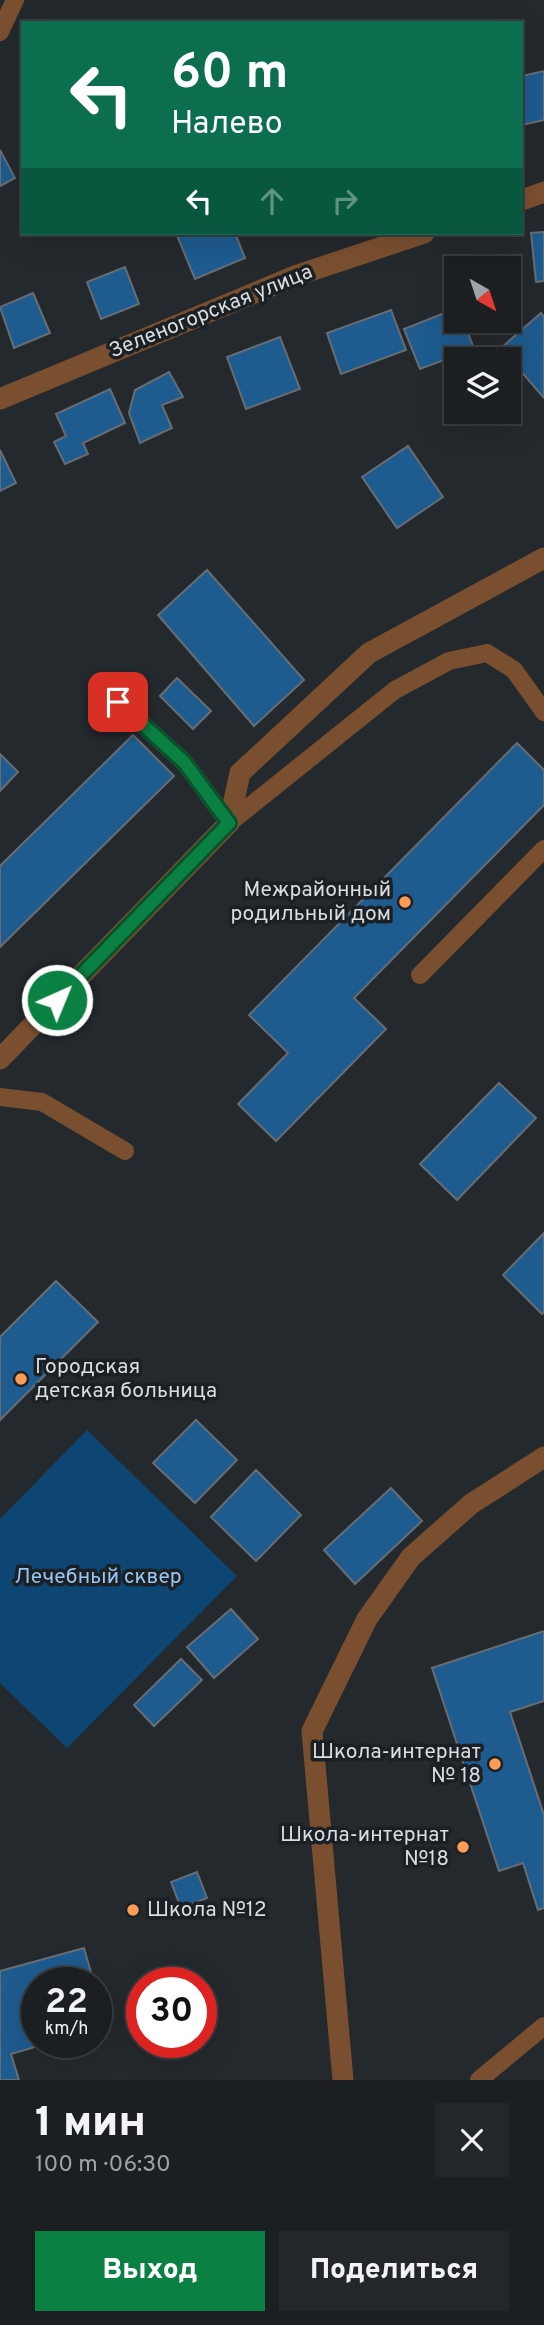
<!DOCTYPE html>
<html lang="ru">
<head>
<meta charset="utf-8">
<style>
  body { margin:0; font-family:Overpass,sans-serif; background:#24272a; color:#f1f3f6; height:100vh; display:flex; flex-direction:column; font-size:26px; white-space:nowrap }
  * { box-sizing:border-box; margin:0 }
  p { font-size:23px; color:#a0a2a5 }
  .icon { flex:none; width:38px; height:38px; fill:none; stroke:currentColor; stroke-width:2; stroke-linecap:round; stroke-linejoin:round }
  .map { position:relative; height:2080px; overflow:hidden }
  .side { display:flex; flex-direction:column; background:#1b1f22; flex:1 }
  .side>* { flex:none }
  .top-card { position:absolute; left:21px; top:21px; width:502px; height:214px; border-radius:0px; box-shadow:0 7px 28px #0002,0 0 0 2px #393d40; background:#0b6e4f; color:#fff; overflow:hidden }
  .needle { width:46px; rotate:141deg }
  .tools { position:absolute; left:444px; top:256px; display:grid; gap:14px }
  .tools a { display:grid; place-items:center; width:77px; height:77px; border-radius:0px; background:#1b1f22; box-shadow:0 7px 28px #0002,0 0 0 2px #393d40; font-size:35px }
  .speed { position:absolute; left:21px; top:1967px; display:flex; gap:14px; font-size:35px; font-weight:700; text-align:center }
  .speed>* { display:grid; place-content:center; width:91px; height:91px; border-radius:50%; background:#1b1f22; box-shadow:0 7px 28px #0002,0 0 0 2px #393d40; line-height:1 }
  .speed small { font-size:18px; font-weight:400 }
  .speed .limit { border:10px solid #d22; background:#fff; color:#111 }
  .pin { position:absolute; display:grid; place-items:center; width:60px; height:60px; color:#fff; margin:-30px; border-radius:14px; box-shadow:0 4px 10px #0006 }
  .me { position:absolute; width:77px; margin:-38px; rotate:44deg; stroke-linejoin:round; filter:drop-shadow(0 0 5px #0008) }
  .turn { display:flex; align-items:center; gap:24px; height:147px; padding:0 35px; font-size:32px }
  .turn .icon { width:91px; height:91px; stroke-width:2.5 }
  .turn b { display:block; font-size:49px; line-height:60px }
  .lanes { display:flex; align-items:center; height:66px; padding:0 35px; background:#0003; justify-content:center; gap:35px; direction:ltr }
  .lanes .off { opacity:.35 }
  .round { display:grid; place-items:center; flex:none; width:74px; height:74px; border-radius:0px; background:#24272a }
  .overview { display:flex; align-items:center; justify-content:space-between; height:119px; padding:0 35px }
  h1 { font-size:42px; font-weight:800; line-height:52px }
  .button { display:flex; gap:14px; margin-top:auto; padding:14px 35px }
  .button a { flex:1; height:80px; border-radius:0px; background:#0b8043; color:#fff; font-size:28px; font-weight:800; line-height:80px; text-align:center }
  .button a+a { background:#24272a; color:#f1f3f6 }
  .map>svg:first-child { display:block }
  .green { fill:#0e4673 }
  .building { fill:#1e5b8f; stroke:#676d73; stroke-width:2 }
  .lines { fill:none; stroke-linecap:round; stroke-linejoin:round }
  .lane { stroke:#7a4f2f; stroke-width:18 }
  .street { stroke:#7a4f2f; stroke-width:21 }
  .route-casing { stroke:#07532c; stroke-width:18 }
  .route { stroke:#0b8043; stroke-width:12 }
  .poi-dot { fill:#fd9d55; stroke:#1b2024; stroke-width:2.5 }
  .labels { text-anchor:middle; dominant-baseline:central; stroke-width:7; stroke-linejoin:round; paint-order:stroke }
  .street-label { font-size:21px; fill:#dadde1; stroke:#1b2024 }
  .poi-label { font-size:21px; fill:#dadde1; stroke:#1b2024; text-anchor:end }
  .park-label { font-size:21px; fill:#97c6f3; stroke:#1b2024 }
</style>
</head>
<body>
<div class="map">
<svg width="544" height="2080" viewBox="0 0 544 2080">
  <rect width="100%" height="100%" fill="#24292e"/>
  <path class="green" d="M87 1430 237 1576 67 1748 0 1683V1519Z"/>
  <path class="building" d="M544 71V120L522 125V76Z
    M0 150 15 178 0 186Z
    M544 232V281L536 282 531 233Z
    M176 233H235L245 258 195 279Z
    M125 267 139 304 101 319 87 282Z
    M33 293 50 333 14 348 0 307Z
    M457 308V320H463L474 349 420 369 404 329Z
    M391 310 406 350 341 374 327 333Z
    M541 313 544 317V398L501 348Z
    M280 337 300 389 246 409 227 357Z
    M169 372 183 397 162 405 172 428 140 443 129 413 135 390Z
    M509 374 518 386 509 393Z
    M110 389 125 423 83 443 88 454 65 464 54 442 66 436 56 414Z
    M408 446 443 497 397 528 362 477Z
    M0 450 16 483 0 491Z
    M207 570 304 680 254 726 158 615Z
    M177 678 211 711 193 729 160 696Z
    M133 735 174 776 0 947V866Z
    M517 743 544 770V805L354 998 386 1029 276 1141 238 1104 288 1053 249 1015Z
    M0 754 18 772 0 791Z
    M499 1083 536 1118 457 1200 420 1164Z
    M544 1233V1312L542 1314 503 1275Z
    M56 1281 98 1322 0 1420V1337Z
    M196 1420 237 1460 195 1503 153 1463Z
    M256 1470 301 1515 256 1561 211 1517Z
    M391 1488 422 1521 355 1584 324 1550Z
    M231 1609 258 1639 214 1678 187 1647Z
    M544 1631V1701L510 1712 544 1815V1908L538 1910 523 1863 499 1871 432 1668Z
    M181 1659 202 1680 154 1726 134 1705Z
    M197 1872 207 1898 181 1908 171 1882Z
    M84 1948 94 1983H37V2042H52L11 2054 19 2080H0V1971Z
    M96 1993 106 2027 96 2030Z"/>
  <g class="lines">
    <path class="lane" d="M0 32 15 0
      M118 702 184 762 229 823 395 690 449 661 487 653 514 670 544 712
      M420 975 544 849
      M0 1097 42 1102 125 1151
      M479 2080 544 2026"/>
    <path class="street" d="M522 200 544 192
      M0 399 295 276 424 233
      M0 1059 229 823 240 773 369 653 544 558
      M343 2080 312 1731 367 1619 411 1557 471 1504 544 1457"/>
  </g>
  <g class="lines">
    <defs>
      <path id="route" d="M57 1000 229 823 184 762 118 702"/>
    </defs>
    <use href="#route" class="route-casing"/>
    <use href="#route" class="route"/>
  </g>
  <g class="poi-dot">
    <circle cx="405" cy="902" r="7"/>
    <circle cx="21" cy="1379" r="7"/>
    <circle cx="495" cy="1764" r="7"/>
    <circle cx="463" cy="1847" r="7"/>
    <circle cx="133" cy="1910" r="7"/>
  </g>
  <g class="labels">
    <g class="street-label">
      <text transform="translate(211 312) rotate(-22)">Зеленогорская улица</text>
    </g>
    <g class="poi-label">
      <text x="391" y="890">Межрайонный<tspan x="391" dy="24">родильный дом</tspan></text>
      <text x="35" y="1367" text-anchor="start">Городская<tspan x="35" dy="24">детская больница</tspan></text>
      <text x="481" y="1752">Школа-интернат<tspan x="481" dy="24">№ 18</tspan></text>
      <text x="449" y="1835">Школа-интернат<tspan x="449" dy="24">№18</tspan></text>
      <text x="147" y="1910" text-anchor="start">Школа №12</text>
    </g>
    <g class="park-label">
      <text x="98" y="1577">Лечебный сквер</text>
    </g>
  </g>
</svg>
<div class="tools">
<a><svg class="needle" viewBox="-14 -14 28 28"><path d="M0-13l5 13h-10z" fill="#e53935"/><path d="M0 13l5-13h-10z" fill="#a0a2a5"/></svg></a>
<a><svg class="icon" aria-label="layers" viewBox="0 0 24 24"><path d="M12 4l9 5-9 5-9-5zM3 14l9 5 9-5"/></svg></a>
</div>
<div class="speed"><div>22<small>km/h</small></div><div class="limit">30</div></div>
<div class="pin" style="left:118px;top:702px;background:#d93025"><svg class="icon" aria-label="arrive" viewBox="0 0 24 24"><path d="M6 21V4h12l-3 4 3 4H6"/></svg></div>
<svg class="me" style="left:57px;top:1000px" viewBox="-20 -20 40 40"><circle r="17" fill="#0b8043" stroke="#fff" stroke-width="3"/><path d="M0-11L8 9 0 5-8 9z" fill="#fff"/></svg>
<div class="top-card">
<div class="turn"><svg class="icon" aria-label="left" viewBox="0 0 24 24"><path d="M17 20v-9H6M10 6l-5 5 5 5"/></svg><div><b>60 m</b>Налево</div></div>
<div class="lanes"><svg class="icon" aria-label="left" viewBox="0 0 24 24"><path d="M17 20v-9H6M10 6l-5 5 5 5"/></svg><svg class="icon off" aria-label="ahead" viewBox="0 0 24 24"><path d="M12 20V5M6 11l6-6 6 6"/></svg><svg class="icon off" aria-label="right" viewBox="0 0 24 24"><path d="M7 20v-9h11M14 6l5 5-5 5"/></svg></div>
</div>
</div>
<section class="side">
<div class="overview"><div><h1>1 мин</h1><p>100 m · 06:30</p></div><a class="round"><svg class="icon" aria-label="close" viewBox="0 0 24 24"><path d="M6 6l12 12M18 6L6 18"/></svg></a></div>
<div class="button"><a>Выход</a><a>Поделиться</a></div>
</section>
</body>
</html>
